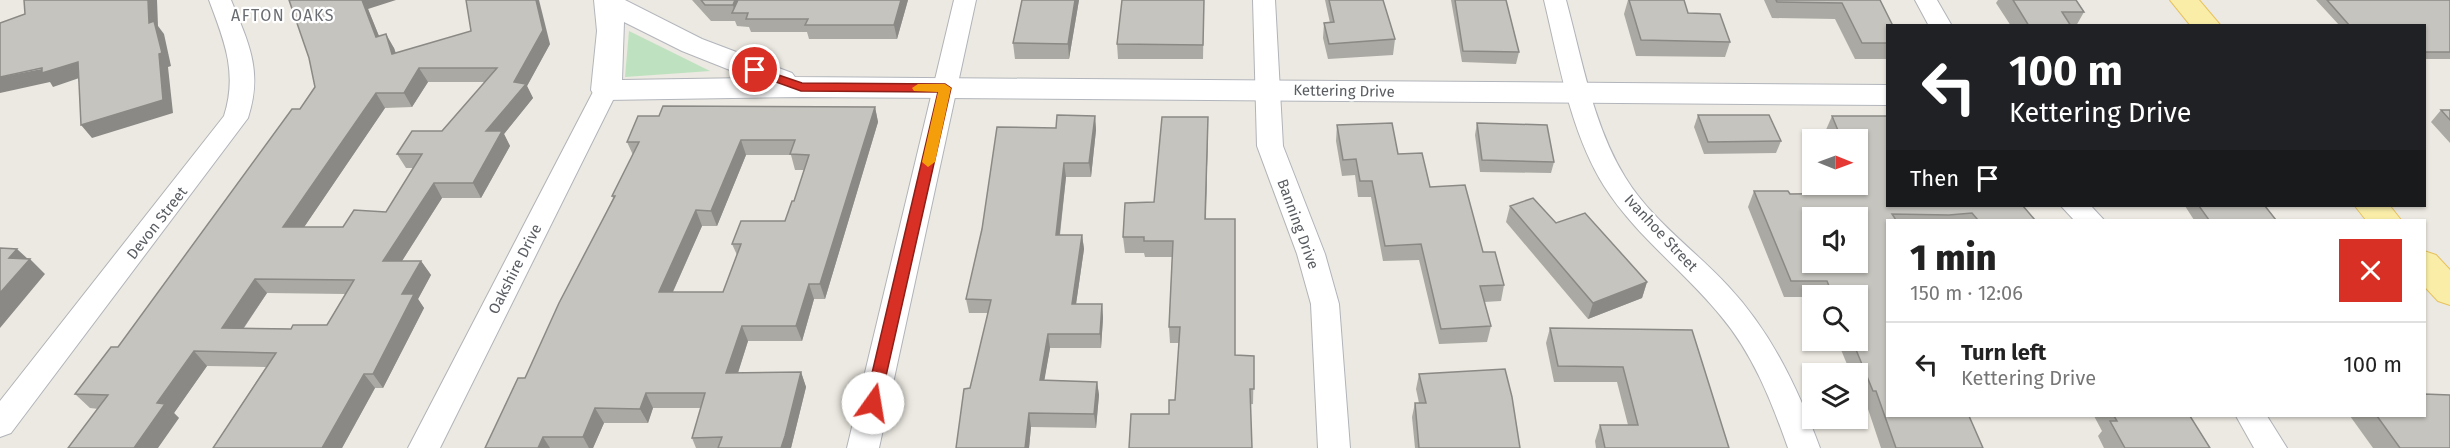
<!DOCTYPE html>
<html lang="en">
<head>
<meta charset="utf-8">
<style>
  body { margin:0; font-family:"Fira Sans",sans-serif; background:#f6f6f6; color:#222; height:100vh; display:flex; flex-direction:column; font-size:22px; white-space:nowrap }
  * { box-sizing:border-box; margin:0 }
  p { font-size:20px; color:#767676 }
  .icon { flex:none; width:33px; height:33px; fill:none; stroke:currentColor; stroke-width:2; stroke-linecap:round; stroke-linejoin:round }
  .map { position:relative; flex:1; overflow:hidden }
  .details { position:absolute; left:1886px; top:219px; width:540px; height:198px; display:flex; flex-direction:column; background:#fff; border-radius:0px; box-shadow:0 2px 4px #0004 }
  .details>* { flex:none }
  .hud { position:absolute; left:1886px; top:24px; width:540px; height:183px; border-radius:0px; box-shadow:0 2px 4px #0004; background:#202124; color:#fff; overflow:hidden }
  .needle { width:39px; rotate:91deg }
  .controls { position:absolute; left:1802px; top:129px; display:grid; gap:12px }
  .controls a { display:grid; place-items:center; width:66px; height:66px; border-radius:0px; background:#fff; box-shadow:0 2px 4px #0004; font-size:30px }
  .pin { position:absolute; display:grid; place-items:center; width:51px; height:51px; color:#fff; margin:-26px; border:3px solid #fff; border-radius:50%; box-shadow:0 2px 6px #0007 }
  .me { position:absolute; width:66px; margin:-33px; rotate:13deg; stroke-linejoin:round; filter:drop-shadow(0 0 4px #0008) }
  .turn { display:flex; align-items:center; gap:21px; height:126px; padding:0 24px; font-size:27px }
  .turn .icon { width:78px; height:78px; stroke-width:2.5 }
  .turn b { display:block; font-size:42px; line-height:51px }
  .then { display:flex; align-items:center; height:57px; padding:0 24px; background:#0003; gap:12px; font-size:22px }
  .round { display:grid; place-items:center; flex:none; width:63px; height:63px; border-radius:0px; background:#f6f6f6 }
  .headline { display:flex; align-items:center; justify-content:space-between; height:102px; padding:0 24px }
  h1 { font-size:36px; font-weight:800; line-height:45px }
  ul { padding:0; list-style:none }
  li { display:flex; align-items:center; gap:18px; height:84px; padding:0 24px; border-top:2px solid #e0e0e0 }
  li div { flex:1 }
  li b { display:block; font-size:22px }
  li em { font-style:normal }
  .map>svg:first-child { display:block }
  .green { fill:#bee2bf }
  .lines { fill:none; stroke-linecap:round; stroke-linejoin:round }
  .street-casing { stroke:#b1b3b8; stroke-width:2 }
  .secondary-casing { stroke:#b2b5bb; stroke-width:2 }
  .primary-casing { stroke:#e7c25e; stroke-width:2 }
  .street { fill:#fff; fill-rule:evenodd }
  .secondary { fill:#fff; fill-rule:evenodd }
  .primary { fill:#f9eda8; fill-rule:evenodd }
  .wall { fill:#aaa9a3; fill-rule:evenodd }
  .shaded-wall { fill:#8b8985 }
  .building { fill:#c6c4be; stroke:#8b8985; stroke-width:1.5; fill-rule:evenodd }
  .route { fill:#d93025; stroke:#8d1f18; stroke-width:1.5 }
  .slow { fill:#f59e0b }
  .labels { text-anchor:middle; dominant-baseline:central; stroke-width:4.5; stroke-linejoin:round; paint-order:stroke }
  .street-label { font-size:15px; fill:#595d61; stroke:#fff }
  .neighbourhood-label { font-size:16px; letter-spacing:1.5px; fill:#6a6e73; stroke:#fff }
</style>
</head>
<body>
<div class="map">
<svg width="2450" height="448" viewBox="0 0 2450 448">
  <rect width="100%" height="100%" fill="#ebe9e1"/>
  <path class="green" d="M629 31 710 71 625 77Z"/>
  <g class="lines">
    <defs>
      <path id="street" d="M209 0H231C249 44 263 71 248 118L11 433 0 437V401L224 116C238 73 224 40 209 0Z
        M954 0H976L879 448H847Z
        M1253 0H1275L1283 146 1325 254 1339 304 1350 448H1318L1311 304 1297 254 1257 146Z
        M1544 0H1566C1582 59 1593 125 1625 177 1651 220 1695 250 1728 286 1772 333 1798 389 1820 448H1788C1771 400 1753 354 1720 315 1683 270 1635 235 1604 186 1570 131 1559 62 1544 0Z
        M1915 0H1937L1952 26H1929Z
        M606 82 615 84 618 90 440 448H408L594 90 597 84Z
        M2061 206H2091L2104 220H2074Z
        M2236 416H2267L2287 448H2254Z"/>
      <path id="secondary" d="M594 0H625L702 39 792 73 795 77 1887 85V105L801 97 606 100 595 97 591 90 597 31ZM624 22 682 51 750 78 622 80Z"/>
      <path id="primary" d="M2170 0H2199L2221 26H2191Z
        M2355 206H2390L2401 220H2366Z
        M2424 251 2436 255 2450 270V305L2438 301 2424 286Z"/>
    </defs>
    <use href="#street" class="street-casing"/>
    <use href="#secondary" class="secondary-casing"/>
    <use href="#primary" class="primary-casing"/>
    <use href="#street" class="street"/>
    <use href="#secondary" class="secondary"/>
    <use href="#primary" class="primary"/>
  </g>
  <path class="wall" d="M692 0H908L897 39H809L807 32H751L749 27 737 26 735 21H711Z
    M1022 0H1079L1069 59H1015L1013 43Z
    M1122 0H1204L1203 59H1118L1117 44Z
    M1325 0H1383L1395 39 1393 55 1328 59 1323 38 1324 23H1330Z
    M1451 0H1506L1519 52 1516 64 1462 62Z
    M1628 0H1684L1688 13 1730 42 1725 57 1636 56 1624 14Z
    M1764 0H1880L1887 26V59H1855L1835 19 1772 18Z
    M1998 0H2076L2084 12 2076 26H2011L1996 3Z
    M2316 0H2450V59H2424V26H2340Z
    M368 9 379 36 394 48 396 53 550 44 527 86 533 98 504 134 510 146 481 198H442L402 261H421L431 275 418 299 424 308 383 388H375L342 448H213L266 367 207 366 174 413 179 418 90 408 75 394 118 347 300 109 315 87 309 58ZM428 82H485L442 131 397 154 406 168H413L386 212 343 227H304L385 108 412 107ZM267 293 345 294 327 325 291 329 244 328Z
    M875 107 878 122 825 299H814L802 341H748L738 373 801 372 806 387 791 448H696L692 438 701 408H653L648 423H604L593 448H485L525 378 613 198 612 196 633 155 627 142 659 116ZM746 155H791L795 170H804L794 201 785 221 732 244 737 255 723 292H673L702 226H717Z
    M2441 110H2450V143L2431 122Z
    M1698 115 1781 141 1776 153 1704 154 1694 127Z
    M1095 116 1096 130 1091 177H1066L1060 235H1082L1084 249 1076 304H1102L1103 318 1101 348H1050L1044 380 1097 382 1099 395 1096 428 1031 427 1029 448H956L988 313H969L966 299 1056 128Z
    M1832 116H1887V206H2023L2035 220H1887V416H1969L1983 448H1881L1867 406H1864L1857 389V374H1851L1837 340H1857V296H1812V297H1784L1748 207 1754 191H1788L1790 194H1851L1847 184H1857V140H1828L1825 132ZM1812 218H1857V262H1812Z
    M1208 117 1206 219 1235 355 1254 356 1253 404 1169 414 1175 400 1179 343H1170L1169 327 1172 257H1145L1144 253H1125L1123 237 1154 202Z
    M1477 123 1554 162 1551 173 1480 172 1475 135Z
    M1337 125 1398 154 1430 187 1483 252 1504 285 1501 301 1484 302 1491 326 1487 342 1439 344 1419 260 1383 261 1371 197H1358L1355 175 1342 176 1336 141Z
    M1510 206 1556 223 1647 282 1642 298 1588 319 1506 222Z
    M2185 206H2265L2276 220H2194Z
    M1550 328 1692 330 1729 448H1596L1595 441 1600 425H1628L1617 382H1554L1546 343Z
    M1419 374 1520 448H1415L1412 417 1415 403H1419L1416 389Z
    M2094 416H2190L2210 448H2104L2098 436 2102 431Z
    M2350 416H2424L2450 448H2373Z"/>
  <path class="shaded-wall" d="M148 0H157L158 26 164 34 171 66 168 67 173 113 92 138 81 125 159 54 149 23Z
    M362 0H396L368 9 385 51 376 37Z
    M536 0H539L550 44 527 86 533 98 504 134 510 146 481 198 473 183 486 131 514 82Z
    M735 0H747L735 13 733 5Z
    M901 0H908L897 39 894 25Z
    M1075 0H1079L1069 59 1068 44Z
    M386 34 394 48 400 69 392 54Z
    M78 62 88 75 53 87 50 82 0 93V77Z
    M419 68 428 82 412 107 404 93Z
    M376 93 385 108 294 242 283 227Z
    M875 107 878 122 825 299 820 284Z
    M1095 116 1096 130 1091 177 1089 163Z
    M1208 117V133L1205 235V219Z
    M741 140 746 155 717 226 711 211Z
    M1064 163 1066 177 1058 249 1056 235Z
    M434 183 442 198 393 275 383 261Z
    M696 210 702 226 666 307 659 292Z
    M1082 235 1084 249 1074 318 1072 304Z
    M17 249 29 260 30 259 45 274 0 328V293L9 258Z
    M421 261 431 275 418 299 424 308 383 388 373 374 402 294Z
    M255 279 267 293 234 342 222 328Z
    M1647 282 1642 298 1588 319 1593 303Z
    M809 284 814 299 802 341 796 326Z
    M1102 304 1103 318 1101 348 1100 334Z
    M742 326 748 341 733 388 726 373Z
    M1048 334 1050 348 1042 394 1040 380Z
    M194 351 207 366 174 413 179 418 158 448H134L157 403Z
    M801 372 806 387 791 448H781Z
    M364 374 375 388 342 448H322Z
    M1097 382 1099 395 1096 428 1094 414Z
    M646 393 653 408 648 423 640 409Z
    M595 408 604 423 593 448H589L583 437Z
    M1029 413 1031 427 1029 448H1025Z
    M543 437 550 448H538Z"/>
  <path class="building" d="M24 0H148L149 23 154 21 162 53 159 54 163 100 81 125 78 62 42 73V68L0 77V23L25 14Z
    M289 0H362L376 37 386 34 392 54 471 31 466 0H536L543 30 514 82 526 84 486 131H502L473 183H434L383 261H421L402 294H414L373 374H364L322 448H213L276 353 194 351 157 403 165 404 134 448H68L108 395 75 394 111 347H118L292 109H300L315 87 309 58ZM419 68H497L442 131H412L397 154H422L386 212 354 210 343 227H283L376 93H404ZM255 279 354 280 327 325H293L291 329 222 328Z
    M701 0H735L733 5H705Z
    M738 0H901L894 25H805L808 19H746L748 13H732Z
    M1022 0H1075L1068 44 1013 43Z
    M1122 0H1204L1203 45 1117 44Z
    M1329 0H1383L1395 39 1329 44 1324 23 1334 22Z
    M1455 0H1506L1519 52 1463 51Z
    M1629 0H1684L1688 13 1720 14 1730 42 1641 40Z
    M1776 0H1880L1893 26H1887V43H1862L1842 3 1777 2Z
    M2013 0H2076L2084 12H2062L2071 26H2029Z
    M2327 0H2450V52H2424V26H2350Z
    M663 106 875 107 820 284H809L796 326H742L726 373 801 372 785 436 781 448H718L722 437 692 438 705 393H646L640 409 595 408 583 437H543L538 448H485L518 378H525L559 303 615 196H612L639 142H627L638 116H659ZM741 140H795L790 154 809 155 794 201H792L785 221H741L732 244H741L723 292H659L696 210 711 211Z
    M2441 110H2450V120Z
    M1057 115 1095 116 1089 163H1064L1056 235H1082L1072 304H1102L1100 334H1048L1040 380 1097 382 1094 414 1029 413 1025 448H956L964 389 970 388 991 300 966 299 982 229 997 127 1056 128Z
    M1698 115H1769L1781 141 1708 142Z
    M1832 116H1887V206H2023L2035 220H1978L1972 213 1949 215 1892 214 1896 220H1887V416H1969L1983 448H1896L1876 391H1873L1852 340H1857V296H1833L1827 281H1791L1754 191H1788L1790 194 1865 193 1857 174V140H1842ZM1812 218H1857V262H1812Z
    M1162 117H1208L1205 219H1235V355L1254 356V389H1250L1252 448H1129L1131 414H1169V400H1175L1180 327H1169L1173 241H1144V237H1123L1125 203 1154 202Z
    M1392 123 1398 154 1422 153 1430 187 1465 185 1483 252H1495L1504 285 1480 286 1491 326 1441 329 1421 244 1385 246 1372 181H1360L1356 159 1343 160 1337 125Z
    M1477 123 1547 125 1554 162 1482 160Z
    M1533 198 1556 223 1585 213 1647 282 1593 303 1510 206Z
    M2199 206H2265L2276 220H2209Z
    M0 248 17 249 9 258 30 259 0 293Z
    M1550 328 1692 330 1729 448H1605L1600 425H1638L1623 367 1558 366Z
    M1505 369 1512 397 1520 448H1419L1415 403H1426L1419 374Z
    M2424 394 2450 395V448H2400L2377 416H2424Z
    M2114 416H2190L2210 448H2125L2110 421H2117Z"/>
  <path class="route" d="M755 67 802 83 945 84 951 88 879 407 873 409 865 403 938 92 801 91 751 73 749 70Z"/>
  <path class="slow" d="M918 84H945L951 88 935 162 928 167 922 162 938 92 914 91 912 88Z"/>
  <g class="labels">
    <g class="street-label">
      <text transform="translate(1344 91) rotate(1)">Kettering Drive</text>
      <text transform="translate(157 223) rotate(-52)">Devon Street</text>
      <text transform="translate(1298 224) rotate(70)">Banning Drive</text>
      <text transform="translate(1661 233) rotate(47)">Ivanhoe Street</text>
      <text transform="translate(515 269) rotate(-63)">Oakshire Drive</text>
    </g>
    <g class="neighbourhood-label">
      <text x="283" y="15">AFTON OAKS</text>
    </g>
  </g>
</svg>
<div class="controls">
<a><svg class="needle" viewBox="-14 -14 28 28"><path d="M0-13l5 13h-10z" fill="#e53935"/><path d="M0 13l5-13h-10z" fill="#767676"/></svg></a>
<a><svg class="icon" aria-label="sound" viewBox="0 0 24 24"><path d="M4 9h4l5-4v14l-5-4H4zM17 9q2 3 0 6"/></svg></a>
<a><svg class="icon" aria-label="search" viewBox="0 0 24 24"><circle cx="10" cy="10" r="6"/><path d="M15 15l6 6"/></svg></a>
<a><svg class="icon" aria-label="layers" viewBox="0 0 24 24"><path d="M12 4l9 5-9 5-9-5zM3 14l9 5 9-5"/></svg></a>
</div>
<div class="pin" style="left:755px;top:70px;background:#d93025"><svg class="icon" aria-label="arrive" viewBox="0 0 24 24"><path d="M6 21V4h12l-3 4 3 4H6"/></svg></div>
<svg class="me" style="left:873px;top:403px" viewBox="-20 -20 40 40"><circle r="19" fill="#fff"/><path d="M0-13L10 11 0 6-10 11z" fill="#d93025"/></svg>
<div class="hud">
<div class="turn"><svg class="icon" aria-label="left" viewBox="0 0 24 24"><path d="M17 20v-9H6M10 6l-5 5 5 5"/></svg><div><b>100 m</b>Kettering Drive</div></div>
<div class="then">Then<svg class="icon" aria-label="arrive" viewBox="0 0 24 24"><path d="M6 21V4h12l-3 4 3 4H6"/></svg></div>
</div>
<section class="details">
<div class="headline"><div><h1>1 min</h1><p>150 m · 12:06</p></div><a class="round" style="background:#d93025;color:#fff"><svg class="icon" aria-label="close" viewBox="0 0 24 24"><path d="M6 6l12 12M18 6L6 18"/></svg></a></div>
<ul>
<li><svg class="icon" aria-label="left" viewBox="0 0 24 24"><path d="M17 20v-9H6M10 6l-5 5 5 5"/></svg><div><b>Turn left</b><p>Kettering Drive</p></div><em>100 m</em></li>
</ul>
</section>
</div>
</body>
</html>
